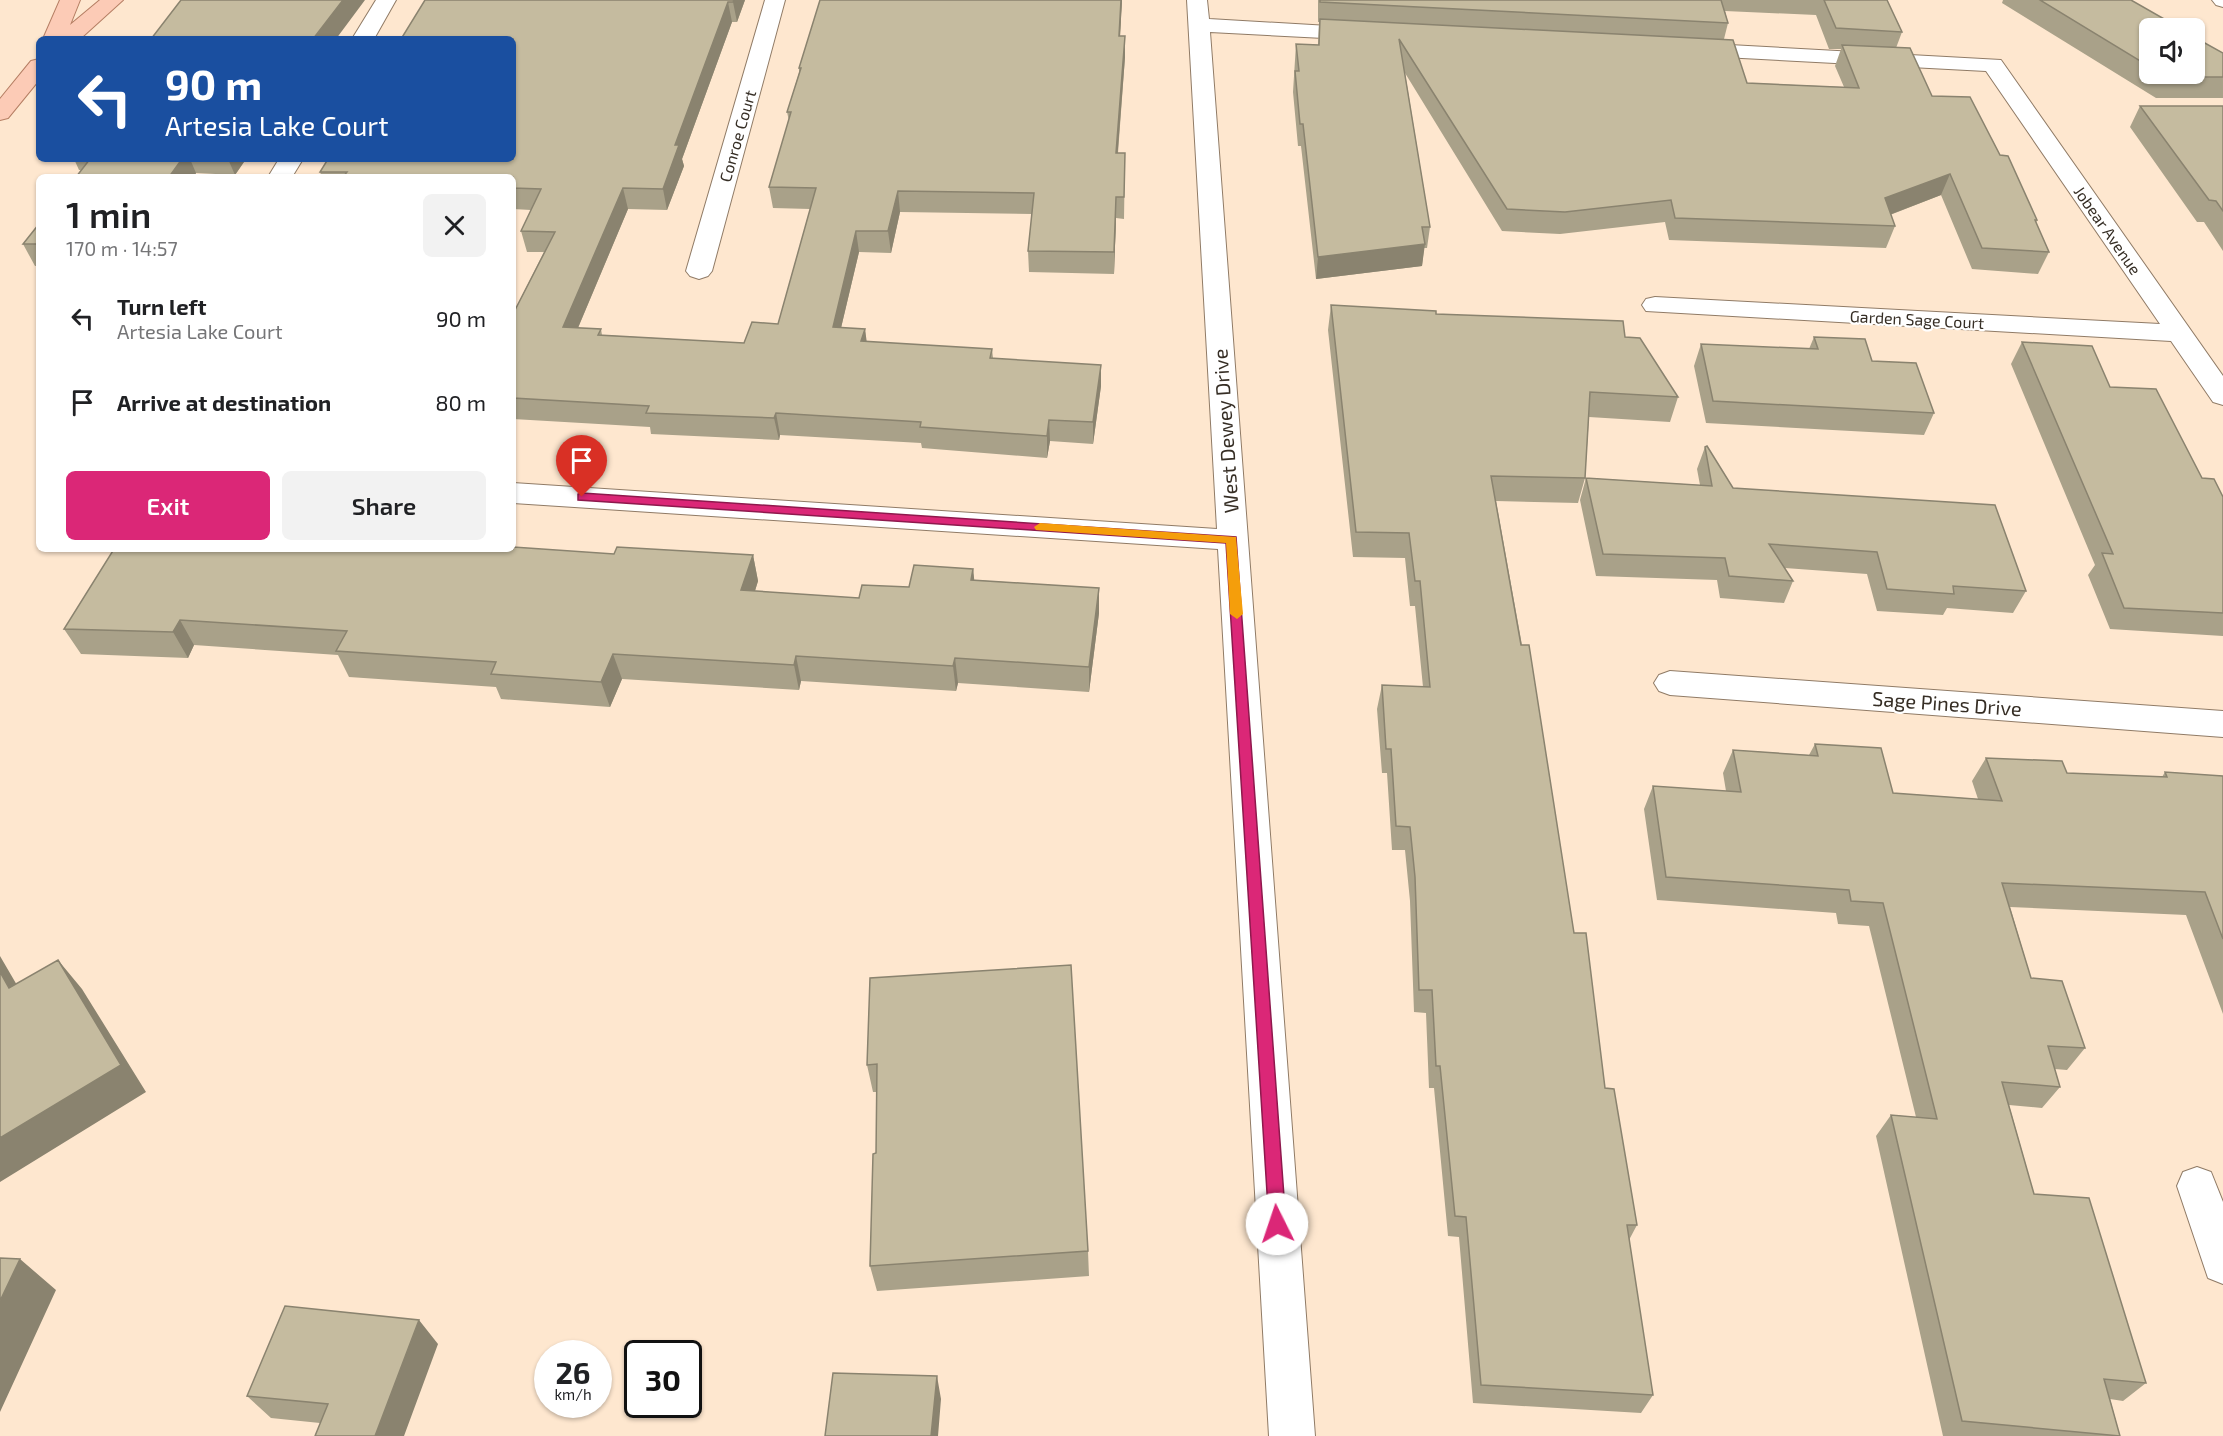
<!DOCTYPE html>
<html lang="en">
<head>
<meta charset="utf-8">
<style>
  body { margin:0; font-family:"Exo 2",sans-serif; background:#f2f2f2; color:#202124; height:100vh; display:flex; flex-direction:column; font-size:22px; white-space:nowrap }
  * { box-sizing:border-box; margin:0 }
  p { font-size:20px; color:#757577 }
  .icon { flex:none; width:33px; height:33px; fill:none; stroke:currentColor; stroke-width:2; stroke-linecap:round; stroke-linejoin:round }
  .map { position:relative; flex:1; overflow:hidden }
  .side { position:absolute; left:36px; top:174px; width:480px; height:378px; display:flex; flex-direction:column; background:#fff; border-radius:9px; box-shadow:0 2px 4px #0004 }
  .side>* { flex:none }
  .hud { position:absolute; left:36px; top:36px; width:480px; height:126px; border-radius:9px; box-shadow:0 2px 4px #0004; background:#1a4fa0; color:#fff; overflow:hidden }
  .tools { position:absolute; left:2139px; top:18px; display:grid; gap:12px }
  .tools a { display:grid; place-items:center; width:66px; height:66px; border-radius:9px; background:#fff; box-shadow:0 2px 4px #0004; font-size:30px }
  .speed { position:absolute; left:534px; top:1340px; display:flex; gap:12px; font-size:30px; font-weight:700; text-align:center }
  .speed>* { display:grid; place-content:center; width:78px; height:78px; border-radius:50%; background:#fff; box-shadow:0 2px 4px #0004; line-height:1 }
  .speed small { font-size:15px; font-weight:400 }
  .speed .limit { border:3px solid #111; border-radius:9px; background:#fff; color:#111 }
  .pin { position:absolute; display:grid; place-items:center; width:51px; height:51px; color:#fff; margin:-62px -26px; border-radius:50% 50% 50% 0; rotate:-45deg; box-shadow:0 0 6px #0007 }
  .pin .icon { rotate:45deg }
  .me { position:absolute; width:66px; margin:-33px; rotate:356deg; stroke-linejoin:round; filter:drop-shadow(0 0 4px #0008) }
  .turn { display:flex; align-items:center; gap:21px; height:126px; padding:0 30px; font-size:27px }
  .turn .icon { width:78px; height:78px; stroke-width:2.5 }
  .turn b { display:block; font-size:42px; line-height:51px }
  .round { display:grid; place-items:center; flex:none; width:63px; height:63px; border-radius:9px; background:#f2f2f2 }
  .headline { display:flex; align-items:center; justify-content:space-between; height:102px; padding:0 30px }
  h1 { font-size:36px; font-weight:600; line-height:45px }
  .action { display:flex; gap:12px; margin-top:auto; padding:12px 30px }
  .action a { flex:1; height:69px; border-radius:9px; background:#db2777; color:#fff; font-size:24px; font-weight:600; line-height:69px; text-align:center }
  .action a+a { background:#f2f2f2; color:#202124 }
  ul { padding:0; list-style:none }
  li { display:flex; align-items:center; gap:18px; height:84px; padding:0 30px }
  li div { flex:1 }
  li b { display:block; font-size:22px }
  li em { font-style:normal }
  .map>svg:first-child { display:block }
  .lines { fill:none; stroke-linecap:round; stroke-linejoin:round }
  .service-casing { stroke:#907b66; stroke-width:2 }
  .minor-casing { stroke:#907b66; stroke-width:2 }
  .primary-casing { stroke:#b57e63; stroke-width:2 }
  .service { fill:#fff; fill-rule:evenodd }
  .minor { fill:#fff; fill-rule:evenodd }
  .primary { fill:#fccbb6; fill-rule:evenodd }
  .wall { fill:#a9a189; fill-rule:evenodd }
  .shaded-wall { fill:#8a836f }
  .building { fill:#c5bb9f; stroke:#8a836f; stroke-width:1.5 }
  .route { fill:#db2777; stroke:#8e194d; stroke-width:1.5 }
  .slow { fill:#f59e0b }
  .labels { text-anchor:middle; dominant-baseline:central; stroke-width:4.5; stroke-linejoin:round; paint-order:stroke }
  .far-street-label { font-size:16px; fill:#362e25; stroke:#fff }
  .street-label { font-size:20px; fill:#362e25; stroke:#fff }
</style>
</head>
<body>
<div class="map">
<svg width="2223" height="1436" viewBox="0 0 2223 1436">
  <rect width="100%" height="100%" fill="#fee7cf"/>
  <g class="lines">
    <defs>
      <path id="service" d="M2212 0H2223V7L2216 5Z"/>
      <path id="minor" d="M376 0H396L374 39H352Z
        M765 0H785L712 271 708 276 699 279 690 276 686 271Z
        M1187 0H1207L1209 19 1363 28 1371 29 1374 34 1371 39 1363 40 1210 32 1315 1436H1269L1218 549 513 503V483L1217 529Z
        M1693 43 2001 60 2223 376V405L2213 402 2171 341 1646 311 1642 305 1646 299 1655 297 2160 324 1986 71 1685 55 1682 50 1685 45Z
        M279 159H303L292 177H268Z
        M1670 671 2223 711V737L1670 695 1659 691 1654 683 1659 675Z
        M2197 1167 2211 1172 2223 1202V1284L2208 1278 2177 1186 2183 1172Z"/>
      <path id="primary" d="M60 0H80L70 25 100 0H123L80 39H43Z
        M39 59V80L8 118 0 120V99L31 61Z"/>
    </defs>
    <use href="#service" class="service-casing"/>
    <use href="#minor" class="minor-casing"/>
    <use href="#primary" class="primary-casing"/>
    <use href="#service" class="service"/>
    <use href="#minor" class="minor"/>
    <use href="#primary" class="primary"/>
  </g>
  <path class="wall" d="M745 0 737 22H732L682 159 684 166 667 210 628 209 578 328 601 329 602 335 744 343 778 324 810 209 773 208 769 187 789 121 787 112 799 73V68L820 0H1122L1120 36 1125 57 1118 153H1125L1124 219 1116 218 1114 274 1029 272 1028 251 1032 214 900 212 891 253 859 252 841 328 865 329 866 342 992 349 993 358 1101 386 1093 444 1050 441 1047 458 922 448 921 443 780 435 779 440 651 434 650 427 513 419V314L544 252H527L521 231 531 210 513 209V177H322L320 172 401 39Z
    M1318 0H1887L1902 32 1896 48 1932 96 2000 155 2037 220 2036 223 2049 252 2038 274 1972 269 1941 195 1890 215 1895 226 1886 248 1669 240 1665 222 1560 234 1502 231 1405 73 1430 227 1427 248H1424L1422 266 1316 279 1301 146H1298L1293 92 1296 44 1318 45 1319 22H1318ZM1725 11 1816 15 1829 49H1841L1835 66 1844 87 1747 83 1724 39 1728 23Z
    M2003 0H2131L2150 28V74H2194L2223 53V98H2156L2002 3Z
    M2140 106H2223V251L2204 222H2197L2130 127Z
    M74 159H246L235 175 196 173 194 177H76L81 170H79Z
    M39 224V266H35L23 244Z
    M1331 305 1436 314 1625 337 1678 397 1670 422 1589 417 1585 478 1578 503 1496 501 1574 933 1605 1088 1637 1225 1629 1240 1653 1395 1641 1413 1473 1403 1459 1237 1448 1236 1434 1088H1429L1426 1013 1414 1012 1410 901 1405 850H1392L1387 773H1382L1377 709 1382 685 1423 687 1415 606H1410L1405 558 1353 557 1328 330Z
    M1814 337 1872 361 1934 413 1924 435 1706 423 1694 366 1701 344 1809 349Z
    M2022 342 2110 387 2202 478 2223 497V636L2110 629 2088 575 2095 565 2011 364Z
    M1705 447 1733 488 2026 591 2013 613 1947 608 1943 615 1877 611 1867 574 1785 568 1793 581 1784 603 1720 598 1717 580 1596 576 1580 500 1586 478 1700 485 1697 469Z
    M614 554 753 555 758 581 755 591 859 598 909 587 973 569 974 580 1099 588V613L1089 692 958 683 956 691 801 681 799 690 622 679 610 707 501 699 496 687 349 677 338 655 194 645 188 658 81 654 64 629Z
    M1815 744 1893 793 1978 799 1972 781 1986 758 2067 773 2162 777 2165 772 2223 776V1014L2186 915 2010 907 2031 978 2085 1048 2067 1070 2055 1069 2060 1087 2042 1108 2009 1105 2034 1194 2146 1383 2123 1401 2110 1399 2120 1436H1943L1876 1136 1891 1115 1916 1117 1869 926 1838 924 1836 913 1657 900 1644 809 1653 786 1726 791 1723 773 1733 750 1809 755Z
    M870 978 1088 1251 1089 1276 877 1291 870 1266 876 1153 877 1092H873L867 1065Z
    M438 1344 320 1423 271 1418 247 1396Z"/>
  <path class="shaded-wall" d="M343 0H365L336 39H313Z
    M734 0H745L737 22 733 2Z
    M1121 0H1122L1119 56V36Z
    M728 2 732 22 682 159 684 166 667 210 663 189 675 145Z
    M1125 36V57L1116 174V153Z
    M182 159H190L196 173 194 177H169Z
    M228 159H246L235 175Z
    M1950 174 1941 195 1876 220 1885 198Z
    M623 188 628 209 569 349 563 327Z
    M898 191 900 212 891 253 888 231Z
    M1116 197V218L1114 274V252Z
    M856 231 859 252 836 349 833 327Z
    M1425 244 1422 266 1316 279 1318 257Z
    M865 329 868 351 861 341Z
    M1101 365V386L1093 444V422Z
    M776 413 780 435 779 440 774 418Z
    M1049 420 1050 441 1047 458V436Z
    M753 555 758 581 747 616 741 590Z
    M973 569 976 595 971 580Z
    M1099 588V613L1089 692V667Z
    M180 620 194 645 188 658 173 632Z
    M613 654 622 679 610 707 601 682Z
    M796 656 801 681 799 690 794 665Z
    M955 658 958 683 956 691 953 666Z
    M0 956 35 1016 9 988 0 972Z
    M58 960 82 989 146 1092 0 1182V1138Z
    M20 1259 56 1290 0 1412V1301Z
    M419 1320 438 1344 404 1436H375Z
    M937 1376 941 1399 938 1436H931Z"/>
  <path class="building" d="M181 0H343L313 39H151Z
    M425 0H734L733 2H728L675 145H679L663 189 623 188 563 327 601 329 598 335 744 343 752 322 778 324 816 188 769 187 791 112H787L801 68H799L820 0H1121L1119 36H1125L1116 153H1125L1124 197H1116L1114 252 1028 251 1034 193 898 191 888 231H856L833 327 865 329 861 341 992 349 990 358 1101 365 1093 422 1049 420 1047 436 920 427 921 422 776 413 774 418 646 413 649 406 513 398V314L555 232 521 231 541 189 513 188V177H343L347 172H320L328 159H513V39H401Z
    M1320 0H1721L1728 23 1320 2Z
    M1824 0H1887L1902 32 1836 28Z
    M2040 0H2131L2180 28H2150V67Z
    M1320 19 1733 40 1747 83 1859 88 1842 45 1910 48 1932 96 1970 97 2000 155 2008 156 2037 220H2035L2049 252 1982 248 1950 174 1885 198 1895 226 1675 218 1671 200 1565 212 1507 209 1399 39 1430 227H1422L1425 244 1318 257 1303 124H1300L1295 71H1299L1296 44 1319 45Z
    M2194 37 2223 53V77H2166L2161 74H2194Z
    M2140 106H2223V211L2216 201 2209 200Z
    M90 159H182L169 177H76Z
    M39 224V244H23Z
    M1331 305 1436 311V314L1623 321 1625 337 1640 338 1678 397 1590 392 1585 478 1491 476 1521 645H1529L1574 933H1586L1605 1088 1614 1089 1637 1225H1627L1653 1395 1481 1385 1466 1217 1455 1216 1440 1066H1436L1432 990H1419L1415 877 1410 827 1396 826 1391 749H1386L1382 685 1430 687 1420 581H1415L1409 533 1356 532Z
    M1814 337 1865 339 1872 361 1916 363 1934 413 1713 401 1701 344 1818 349Z
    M2022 342 2092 346 2110 387 2156 389 2202 478 2214 479 2223 497V613L2124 608 2102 553 2113 554Z
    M1707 446 1733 488 1995 505 2026 591 1953 586 1954 594 1887 589 1877 552 1769 544 1793 581 1729 576 1725 558 1603 554 1586 478 1712 486 1705 447Z
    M513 547 614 554 617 547 753 555 741 590 859 598 862 585 909 587 914 565 973 569 971 580 1099 588 1089 667 955 658 953 666 796 656 794 665 613 654 601 682 491 674 496 662 336 651 347 631 180 620 173 632 64 629 114 549H513Z
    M1815 744 1881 748 1893 793 2002 801 1986 758 2062 761 2067 773 2167 777 2165 772 2223 776V939L2205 892 2002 883 2031 978 2062 981 2085 1048 2048 1046 2060 1087 2002 1082 2034 1194 2089 1198 2146 1383 2104 1379 2120 1436 1962 1421 1891 1115 1937 1119 1883 903 1851 901 1849 890 1666 877 1653 786 1741 792 1733 750 1818 756Z
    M58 960 121 1065 0 1138V972L9 988Z
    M1071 965 1088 1251 870 1266 873 1154 876 1153 877 1064 867 1065 870 978Z
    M0 1258 20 1259 0 1301Z
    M285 1306 419 1320 375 1436H315L328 1404 247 1396Z
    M833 1373 937 1376 931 1436H825Z"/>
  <path class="route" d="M582 493 1236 537 1286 1224 1283 1229 1277 1232 1271 1229 1269 1224 1226 543 578 500V494Z"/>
  <path class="slow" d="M1040 523 1236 537 1243 614 1237 619 1230 614 1226 543 1036 530 1034 527Z"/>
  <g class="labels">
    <g class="far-street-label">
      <text transform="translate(737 136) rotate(-74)">Conroe Court</text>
      <text transform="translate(2108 230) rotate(55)">Jobear Avenue</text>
      <text transform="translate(1917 319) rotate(3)">Garden Sage Court</text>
    </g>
    <g class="street-label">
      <text transform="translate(1225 431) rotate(-94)">West Dewey Drive</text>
      <text transform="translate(1947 703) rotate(4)">Sage Pines Drive</text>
    </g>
  </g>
</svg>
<div class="tools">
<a><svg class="icon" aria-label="sound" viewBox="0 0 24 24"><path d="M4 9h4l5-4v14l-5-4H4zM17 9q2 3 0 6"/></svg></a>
</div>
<div class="speed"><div>26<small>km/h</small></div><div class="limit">30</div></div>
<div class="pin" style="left:582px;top:497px;background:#d93025"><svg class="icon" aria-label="arrive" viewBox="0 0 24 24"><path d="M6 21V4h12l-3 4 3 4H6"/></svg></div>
<svg class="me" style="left:1277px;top:1224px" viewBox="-20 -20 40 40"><circle r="19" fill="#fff"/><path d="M0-13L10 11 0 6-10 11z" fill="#db2777"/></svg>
<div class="hud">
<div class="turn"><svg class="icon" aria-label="left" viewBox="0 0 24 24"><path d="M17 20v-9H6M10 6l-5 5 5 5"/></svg><div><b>90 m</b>Artesia Lake Court</div></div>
</div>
<section class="side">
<div class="headline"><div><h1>1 min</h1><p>170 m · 14:57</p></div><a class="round"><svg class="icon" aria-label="close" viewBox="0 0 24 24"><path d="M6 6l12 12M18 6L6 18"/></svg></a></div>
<ul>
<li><svg class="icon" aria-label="left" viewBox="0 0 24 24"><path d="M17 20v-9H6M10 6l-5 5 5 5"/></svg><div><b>Turn left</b><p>Artesia Lake Court</p></div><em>90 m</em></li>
<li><svg class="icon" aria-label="arrive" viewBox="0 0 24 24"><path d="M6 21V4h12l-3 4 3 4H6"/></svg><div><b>Arrive at destination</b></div><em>80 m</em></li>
</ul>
<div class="action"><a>Exit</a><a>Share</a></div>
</section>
</div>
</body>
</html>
